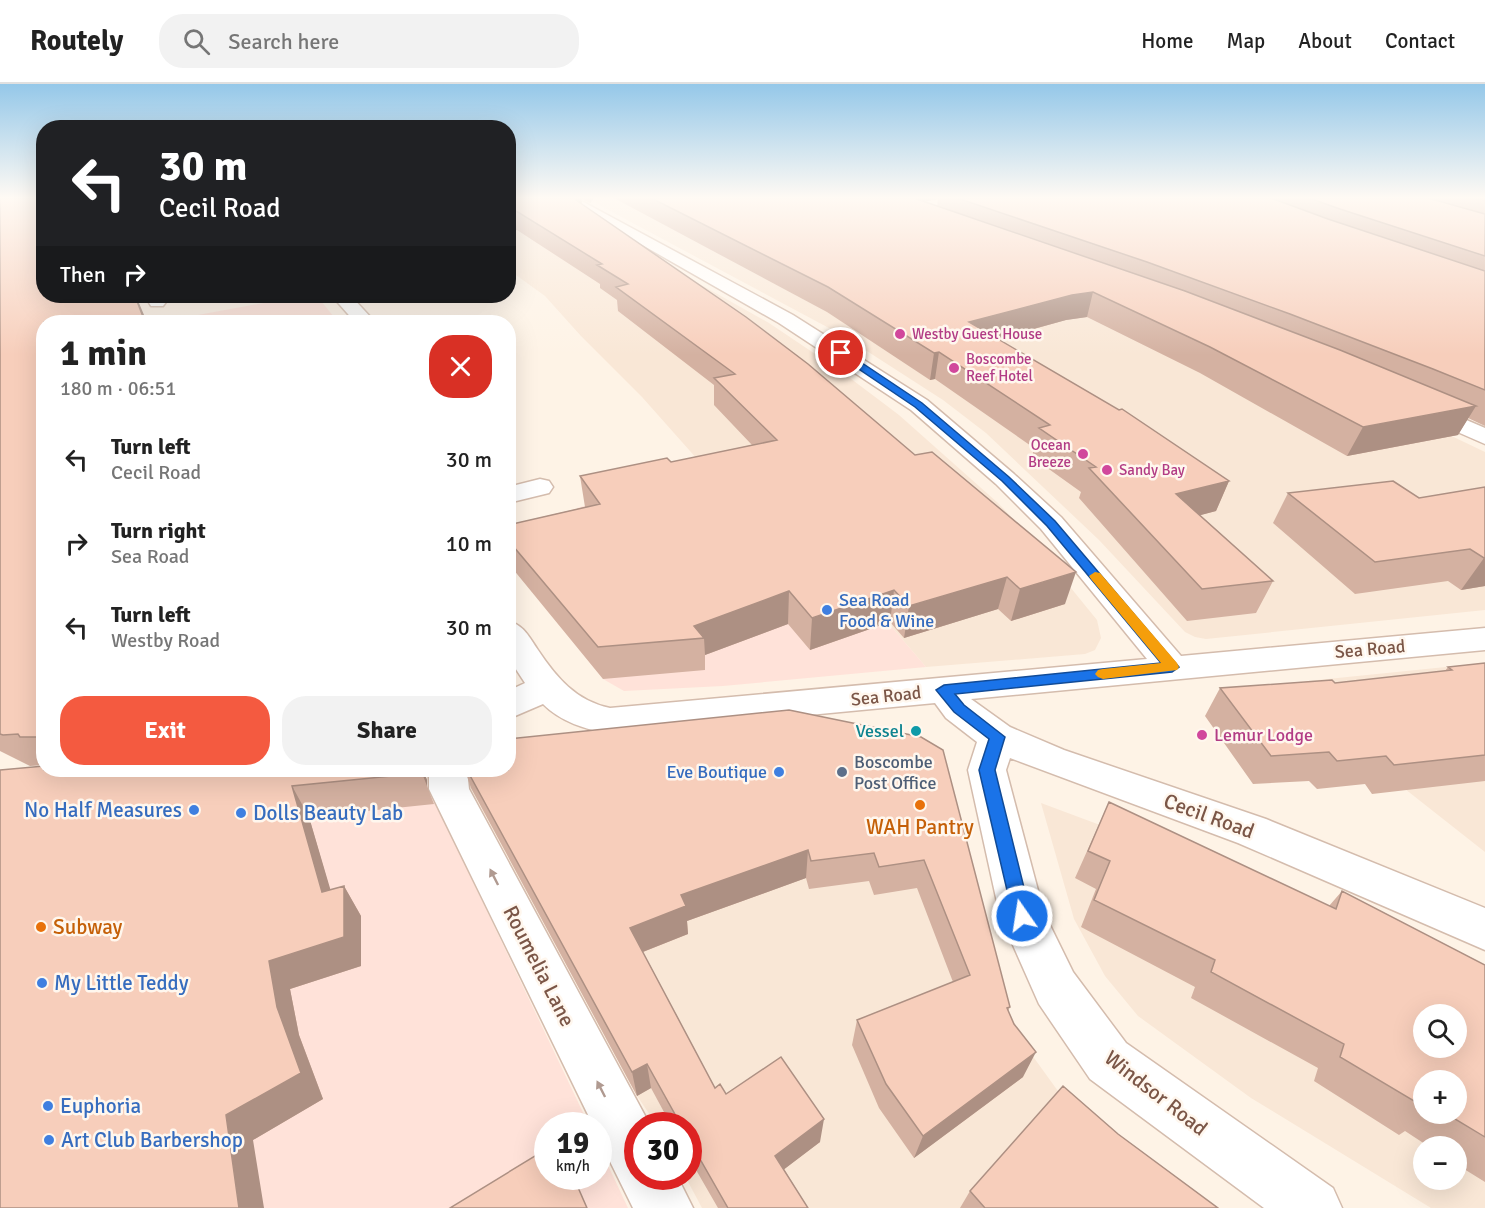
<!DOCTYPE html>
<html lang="en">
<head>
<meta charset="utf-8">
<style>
  body { margin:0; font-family:Signika,sans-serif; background:#f2f2f2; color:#222; height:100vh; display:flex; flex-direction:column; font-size:22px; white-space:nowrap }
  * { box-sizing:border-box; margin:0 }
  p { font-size:20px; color:#767676 }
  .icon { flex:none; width:33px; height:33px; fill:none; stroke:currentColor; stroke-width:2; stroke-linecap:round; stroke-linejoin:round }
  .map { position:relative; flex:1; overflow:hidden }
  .details { position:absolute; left:36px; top:231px; width:480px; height:462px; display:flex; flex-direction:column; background:#fff; border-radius:24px; box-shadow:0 6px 24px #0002 }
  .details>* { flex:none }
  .guide { position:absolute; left:36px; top:36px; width:480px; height:183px; border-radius:24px; box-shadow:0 6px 24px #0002; background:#202124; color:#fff; overflow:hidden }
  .buttons { position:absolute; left:1413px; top:920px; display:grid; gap:12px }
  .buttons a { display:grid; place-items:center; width:54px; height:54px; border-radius:50%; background:#fff; box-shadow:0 6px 24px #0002; font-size:30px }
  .speed { position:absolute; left:534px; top:1028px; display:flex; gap:12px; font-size:30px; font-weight:700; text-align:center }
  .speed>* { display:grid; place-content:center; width:78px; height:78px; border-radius:50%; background:#fff; box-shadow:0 6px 24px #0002; line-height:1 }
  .speed small { font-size:15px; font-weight:400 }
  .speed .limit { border:9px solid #d22; background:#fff; color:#111 }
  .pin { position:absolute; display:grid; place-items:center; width:51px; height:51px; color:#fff; margin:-26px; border:3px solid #fff; border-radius:50%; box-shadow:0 2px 6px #0007 }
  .me { position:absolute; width:66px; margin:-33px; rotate:347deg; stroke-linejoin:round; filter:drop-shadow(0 0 4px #0008) }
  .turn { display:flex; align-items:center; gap:21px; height:126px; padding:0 24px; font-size:27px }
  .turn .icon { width:78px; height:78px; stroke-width:2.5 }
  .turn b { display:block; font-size:42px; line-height:51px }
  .then { display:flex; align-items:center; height:57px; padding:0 24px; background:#0003; gap:12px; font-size:22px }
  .round { display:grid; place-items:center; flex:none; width:63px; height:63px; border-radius:24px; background:#f2f2f2 }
  .summary { display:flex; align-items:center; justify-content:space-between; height:102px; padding:0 24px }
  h1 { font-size:36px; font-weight:700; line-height:45px }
  .primary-button { display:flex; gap:12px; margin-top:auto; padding:12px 24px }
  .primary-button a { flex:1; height:69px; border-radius:24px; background:#f45a40; color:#fff; font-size:24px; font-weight:700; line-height:69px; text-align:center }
  .primary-button a+a { background:#f2f2f2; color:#222 }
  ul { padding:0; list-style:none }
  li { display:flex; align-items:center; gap:18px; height:84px; padding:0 24px }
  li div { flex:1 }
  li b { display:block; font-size:22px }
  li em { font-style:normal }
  header { display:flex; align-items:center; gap:36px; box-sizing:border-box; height:84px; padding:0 30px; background:#fff; border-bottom:2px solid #e0e0e0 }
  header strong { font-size:28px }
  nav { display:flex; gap:33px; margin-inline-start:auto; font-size:21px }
  .search { width:420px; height:54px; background:#f2f2f2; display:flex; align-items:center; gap:15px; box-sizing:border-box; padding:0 21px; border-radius:24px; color:#767676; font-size:22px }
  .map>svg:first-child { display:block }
  .residential { fill:#f9e7d6; fill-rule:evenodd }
  .commercial { fill:#ffe2d9 }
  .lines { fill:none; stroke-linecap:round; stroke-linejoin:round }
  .minor-casing { stroke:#d4bcad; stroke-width:3 }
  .minor { fill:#fff; fill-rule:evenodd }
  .wall { fill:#d4b1a1; fill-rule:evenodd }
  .shaded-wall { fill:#ad9083 }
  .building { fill:#f7cebb; stroke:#ad9083; stroke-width:1.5; fill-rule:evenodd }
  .oneway { fill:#b09a91 }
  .route { fill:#1a73e8; stroke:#114b97; stroke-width:1.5 }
  .slow { fill:#f59e0b }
  .hotel-dot { fill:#d1479c; stroke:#fff7ee; stroke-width:2 }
  .shop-dot { fill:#3f7fe0; stroke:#fff7ee; stroke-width:2 }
  .culture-dot { fill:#0f9aa8; stroke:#fff7ee; stroke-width:2 }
  .service-dot { fill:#5c6f8a; stroke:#fff7ee; stroke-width:2 }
  .food-dot { fill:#e8710a; stroke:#fff7ee; stroke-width:2 }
  .labels { text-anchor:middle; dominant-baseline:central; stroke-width:5; stroke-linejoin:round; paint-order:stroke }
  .far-hotel-label { font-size:15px; fill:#b23c85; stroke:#fff7ee; text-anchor:start }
  .shop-label { font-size:18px; fill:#366cbe; stroke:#fff7ee; text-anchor:start }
  .street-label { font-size:18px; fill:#7b5647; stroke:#fff7ee }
  .culture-label { font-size:18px; fill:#0d838f; stroke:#fff7ee; text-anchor:end }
  .hotel-label { font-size:18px; fill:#b23c85; stroke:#fff7ee; text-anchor:start }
  .service-label { font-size:18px; fill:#4e5e75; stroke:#fff7ee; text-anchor:start }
  .near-shop-label { font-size:21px; fill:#366cbe; stroke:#fff7ee; text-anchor:start }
  .near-street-label { font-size:21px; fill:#7b5647; stroke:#fff7ee }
  .near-food-label { font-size:21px; fill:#c56008; stroke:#fff7ee }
</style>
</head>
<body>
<header>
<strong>Routely</strong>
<div class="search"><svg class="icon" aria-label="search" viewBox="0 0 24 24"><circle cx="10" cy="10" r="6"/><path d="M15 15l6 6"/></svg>Search here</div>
<nav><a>Home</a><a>Map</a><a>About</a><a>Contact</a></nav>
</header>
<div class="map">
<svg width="1485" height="1124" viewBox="0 0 1485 1124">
  <rect width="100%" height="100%" fill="#fef3e6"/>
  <path class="residential" d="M509 114H547L769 239 842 288 899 331 998 419 1022 444 1097 536 1101 554 1095 566 1085 570 926 583 795 430 714 394 642 313 581 252 545 212 509 186Z
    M586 114H858L1395 325 1485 368V526L1206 555 1195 553 1185 548 1099 456 986 349 943 316 842 251Z
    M1485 579V768L1405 705 1308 597Z
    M804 658 984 889 1024 960 1063 1014 1201 1124H702L685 1092H688V1041H657L637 1012 470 703 482 687Z
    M1041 719 1194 776 1485 892V1124H1431L1251 1014 1138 932 1105 892 1074 835ZM1424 930H1456V963H1424ZM1424 996H1456V1029H1424ZM1424 1062H1456V1095H1424Z"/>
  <path class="commercial" d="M301 212H317L338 238H160Z
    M584 422 795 430 926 583 723 602 624 607 603 595 509 479 508 450 582 432 577 424Z
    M424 695 589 1041H548V1092H598L599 1062 628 1124H0V727Z"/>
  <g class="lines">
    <defs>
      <path id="minor" d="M560 114H576L793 231 927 316 1014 390 1061 433 1181 572 1485 544V566L971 615 1010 643 1064 666 1266 735 1485 824V866L1238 759 1010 674 1006 686 1044 829 1073 888 1126 959 1333 1104 1342 1124H1264L1090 995 1039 920 1000 832 968 686 977 658 946 634 935 619 610 650C585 645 561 638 543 620L508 635V607L525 599 508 573V537C524 541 529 553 538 566 556 593 576 617 610 624L1147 575 1041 445 996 400 911 326 779 239Z
        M145 212H163L166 218 163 222H151Z
        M332 212H351L375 238H355Z
        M1422 317 1485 344V360L1414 329 1411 324 1414 319Z
        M540 395 549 397 553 403 549 409 508 419V403Z
        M429 686H467L469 705 650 1041H638V1092H677L693 1124H633L598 1053V1041H593L429 705Z"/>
    </defs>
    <use href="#minor" class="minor-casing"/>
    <use href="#minor" class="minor"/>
  </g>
  <path class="wall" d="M0 114 44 238V681L30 682 0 667Z
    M508 114H594L590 119 582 115V120L1065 520 1011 537 998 525 904 554 890 538 810 566 788 540 705 571V586L603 595 508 479V441L585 423 580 392 671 378 752 361 714 321V301L618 227 617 216 600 204V200L517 146Z
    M614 114H1485V342L1468 334 1458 351 1347 372 1200 289 1087 233 1066 236 998 255 1229 397 1216 427 1200 431 1273 497 1256 529 1187 537 1079 414 1081 408 1032 373 1034 364 935 295 930 296 827 228ZM938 115 937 122 925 117Z
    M1485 403V502L1461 506 1448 497 1355 510 1273 439 1288 409 1419 414Z
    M1485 579V697L1372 710 1365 700 1317 705 1309 697 1253 700 1205 632 1220 604 1335 599 1445 587 1448 583Z
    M921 653 1010 923 1008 927 1023 993 914 1074 879 1024 852 961 857 936 953 898 917 804 874 811 869 797 809 805 806 794 687 837 688 850 643 868 715 1004 820 1058 784 1085 808 1124H718L688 1072V1041H671L651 1004 637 1012 471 704 465 686H508Z
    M44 686H423L427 696V702L434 720 309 733 330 806 344 802 361 832V882L290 905 299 951 323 1015 253 1056Z
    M1109 718 1329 822 1342 807 1485 881V1098L1456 1080V1062H1428L1405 1047 1399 1051 1314 997 1318 984 1191 914 1195 903 1081 843 1096 805 1075 794ZM1424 996 1456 1029H1424Z
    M1118 1050 1218 1124H960L970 1107Z"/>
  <path class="shaded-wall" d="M578 114H581L583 130 576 116Z
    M590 114H594L590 119Z
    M914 114H938V115L913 120Z
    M513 125 517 146 508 148V126Z
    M1093 208 1087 233 1066 236 965 264 969 238 1072 211Z
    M135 212H136L147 238H145Z
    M939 268 935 295 930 296 934 269Z
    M1476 322 1458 351 1347 372 1363 343Z
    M1229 397 1216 427 1164 441 1176 410Z
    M1484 474H1485V502L1461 506Z
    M1076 488 1065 520 1011 537 1020 505Z
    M1007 493 998 525 904 554 909 522Z
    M894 506 890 538 810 566 812 534Z
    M789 507 788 540 705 571 704 554 694 542Z
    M419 686H423L427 696V702L422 689Z
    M292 702 309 733 340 838 322 808Z
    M808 766 806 794 687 837 688 850 635 871 630 844 681 811Z
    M344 802 361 832V882L290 905 299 951 323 1015 253 1056 264 1124H239L226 1031 277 923 269 877Z
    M1036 968 1023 993 914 1074 923 1052Z
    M647 980 651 1004 637 1012 632 988Z
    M824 1035 820 1058 774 1093 775 1072Z"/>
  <path class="building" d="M0 114H44V212H135L145 238H44V653H20L18 650 3 651 0 650Z
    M508 114H578L576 116 746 233 808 280 915 371 932 368 1076 488 1020 505 1007 493 909 522 894 506 812 534 789 507 694 542 704 554 598 563 508 456V441L600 420 580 392 667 374 671 378 777 356 714 294 735 290 616 203 628 200 597 181 602 180 513 125 508 126Z
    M651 114H914L1185 207 1340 266 1476 322 1363 343 1210 263 1093 208 1072 211 969 238 1119 326 1122 325 1229 397 1176 410 1273 497 1202 505 1089 384 1096 383 1039 344 1050 341 939 268 934 269 828 203Z
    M957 114H1271L1328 135 1485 187V306L1433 285 1290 230 1147 178Z
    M1309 114H1428L1485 130V172L1340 125Z
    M1474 114H1485V117Z
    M198 232 202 238H164Z
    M1393 397 1419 414 1485 403V474H1484L1470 465 1375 478 1288 409Z
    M1485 579V671L1394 681 1386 672 1337 677 1329 668 1271 672 1220 604 1332 596 1335 599 1452 586 1448 583Z
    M789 626 921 653 943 666 1010 923 1007 924 1014 940 1036 968 923 1052 886 1000 857 936 970 891 924 776 879 783 874 769 811 777 808 766 681 811 686 822 630 844 715 1004 720 1000 726 1010 781 973 824 1035 775 1072 808 1124H728L688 1054V1041H681L647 980 632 988 467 686H508V655Z
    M44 682V686H420L422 689 292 702 322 808 344 802V853L269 877 277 923 301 989 226 1031 239 1124H0V686Z
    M1109 718 1336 825 1342 807 1485 881V1053L1445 1029H1456V996H1424V1023L1340 973 1344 960 1211 888 1215 876 1094 816 1110 777 1088 767ZM1424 930H1456V963H1424Z
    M1063 1002 1118 1050 1218 1124H985L970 1107Z
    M548 1064V1092H573L587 1124H450Z"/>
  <defs><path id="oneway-solid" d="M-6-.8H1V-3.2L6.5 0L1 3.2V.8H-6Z" transform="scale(1.5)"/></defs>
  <g class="oneway">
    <use href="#oneway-solid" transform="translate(494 793) rotate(-117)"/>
    <use href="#oneway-solid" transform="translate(601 1005) rotate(-117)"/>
  </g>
  <linearGradient id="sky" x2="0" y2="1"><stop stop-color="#95c8e9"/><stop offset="0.42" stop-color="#fffaf4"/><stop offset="1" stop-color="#fffaf4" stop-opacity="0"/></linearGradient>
  <rect width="1485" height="271" fill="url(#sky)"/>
  <path class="route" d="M838 267H844L922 319 1009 393 1055 437 1179 583 1172 588 955 610 964 621 1005 653 995 686 1031 832 1029 838 1022 841 1016 838 1013 832 979 686 989 655 954 628 936 606 944 601 1161 579 1047 442 1002 397 915 323 838 271Z"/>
  <path class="slow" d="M1095 488 1100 489 1177 579 1179 583 1177 586 1103 595 1098 593 1095 590 1098 586 1103 585 1161 579 1091 495 1089 492Z"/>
  <g class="hotel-dot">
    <circle cx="900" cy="250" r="6"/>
    <circle cx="954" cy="284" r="6"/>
    <circle cx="1083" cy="370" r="6"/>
    <circle cx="1107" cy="386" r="6"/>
    <circle cx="1202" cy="651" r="6"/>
  </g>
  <g class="shop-dot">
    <circle cx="827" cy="526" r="6"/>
    <circle cx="779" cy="688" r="6"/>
    <circle cx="194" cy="726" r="6"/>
    <circle cx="241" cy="729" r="6"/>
    <circle cx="42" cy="899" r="6"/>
    <circle cx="48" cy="1022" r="6"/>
    <circle cx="49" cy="1056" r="6"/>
  </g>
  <circle class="culture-dot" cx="916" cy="647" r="6"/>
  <circle class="service-dot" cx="842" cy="688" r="6"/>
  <g class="food-dot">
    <circle cx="920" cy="721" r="6"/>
    <circle cx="41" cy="843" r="6"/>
  </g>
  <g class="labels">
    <g class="far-hotel-label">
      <text x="912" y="250">Westby Guest House</text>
      <text x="966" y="275">Boscombe<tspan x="966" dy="17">Reef Hotel</tspan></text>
      <text x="1071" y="361" text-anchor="end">Ocean<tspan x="1071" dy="17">Breeze</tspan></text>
      <text x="1119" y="386">Sandy Bay</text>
    </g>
    <g class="shop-label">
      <text x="839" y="516">Sea Road<tspan x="839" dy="21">Food &amp; Wine</tspan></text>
      <text x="767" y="688" text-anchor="end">Eve Boutique</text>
    </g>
    <g class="street-label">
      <text transform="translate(1370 565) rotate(-5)">Sea Road</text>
      <text transform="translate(886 612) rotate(-6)">Sea Road</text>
    </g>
    <g class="culture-label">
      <text x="904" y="647">Vessel</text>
    </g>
    <g class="hotel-label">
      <text x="1214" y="651">Lemur Lodge</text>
    </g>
    <g class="service-label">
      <text x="854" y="678">Boscombe<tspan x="854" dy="21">Post Office</tspan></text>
    </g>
    <g class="near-shop-label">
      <text x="182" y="726" text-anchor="end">No Half Measures</text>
      <text x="253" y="729">Dolls Beauty Lab</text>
      <text x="54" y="899">My Little Teddy</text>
      <text x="60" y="1022">Euphoria</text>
      <text x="61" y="1056">Art Club Barbershop</text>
    </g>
    <g class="near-street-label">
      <text transform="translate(1209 732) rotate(20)">Cecil Road</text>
      <text transform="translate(539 882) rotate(63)">Roumelia Lane</text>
      <text transform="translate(1156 1009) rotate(38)">Windsor Road</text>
    </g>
    <g class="near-food-label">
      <text x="920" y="743">WAH Pantry</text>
      <text x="53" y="843" text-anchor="start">Subway</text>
    </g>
  </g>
</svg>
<div class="buttons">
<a><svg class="icon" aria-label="search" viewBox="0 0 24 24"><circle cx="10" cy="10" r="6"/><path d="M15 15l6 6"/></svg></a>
<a>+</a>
<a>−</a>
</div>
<div class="speed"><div>19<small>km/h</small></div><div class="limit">30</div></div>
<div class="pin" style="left:841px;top:269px;background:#d93025"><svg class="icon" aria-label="arrive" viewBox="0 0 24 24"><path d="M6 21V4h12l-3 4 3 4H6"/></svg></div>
<svg class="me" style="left:1022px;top:832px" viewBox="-20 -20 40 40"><circle r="17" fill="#1a73e8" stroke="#fff" stroke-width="3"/><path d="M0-11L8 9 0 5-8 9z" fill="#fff"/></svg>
<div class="guide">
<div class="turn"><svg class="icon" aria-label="left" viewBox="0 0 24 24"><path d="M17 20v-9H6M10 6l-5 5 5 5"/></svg><div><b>30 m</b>Cecil Road</div></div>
<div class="then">Then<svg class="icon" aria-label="right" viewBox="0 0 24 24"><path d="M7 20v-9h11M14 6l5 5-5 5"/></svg></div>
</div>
<section class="details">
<div class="summary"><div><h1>1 min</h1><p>180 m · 06:51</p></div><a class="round" style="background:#d93025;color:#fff"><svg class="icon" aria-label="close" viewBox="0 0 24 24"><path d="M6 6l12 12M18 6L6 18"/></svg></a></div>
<ul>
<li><svg class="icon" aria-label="left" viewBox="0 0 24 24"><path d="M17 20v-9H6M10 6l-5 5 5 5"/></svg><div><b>Turn left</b><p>Cecil Road</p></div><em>30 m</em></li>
<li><svg class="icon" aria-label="right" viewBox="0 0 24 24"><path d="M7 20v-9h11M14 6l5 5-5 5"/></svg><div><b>Turn right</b><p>Sea Road</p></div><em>10 m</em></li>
<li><svg class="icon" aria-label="left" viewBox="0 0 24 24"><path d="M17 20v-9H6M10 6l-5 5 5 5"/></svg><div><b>Turn left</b><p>Westby Road</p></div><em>30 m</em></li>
</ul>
<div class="primary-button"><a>Exit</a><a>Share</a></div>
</section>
</div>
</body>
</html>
